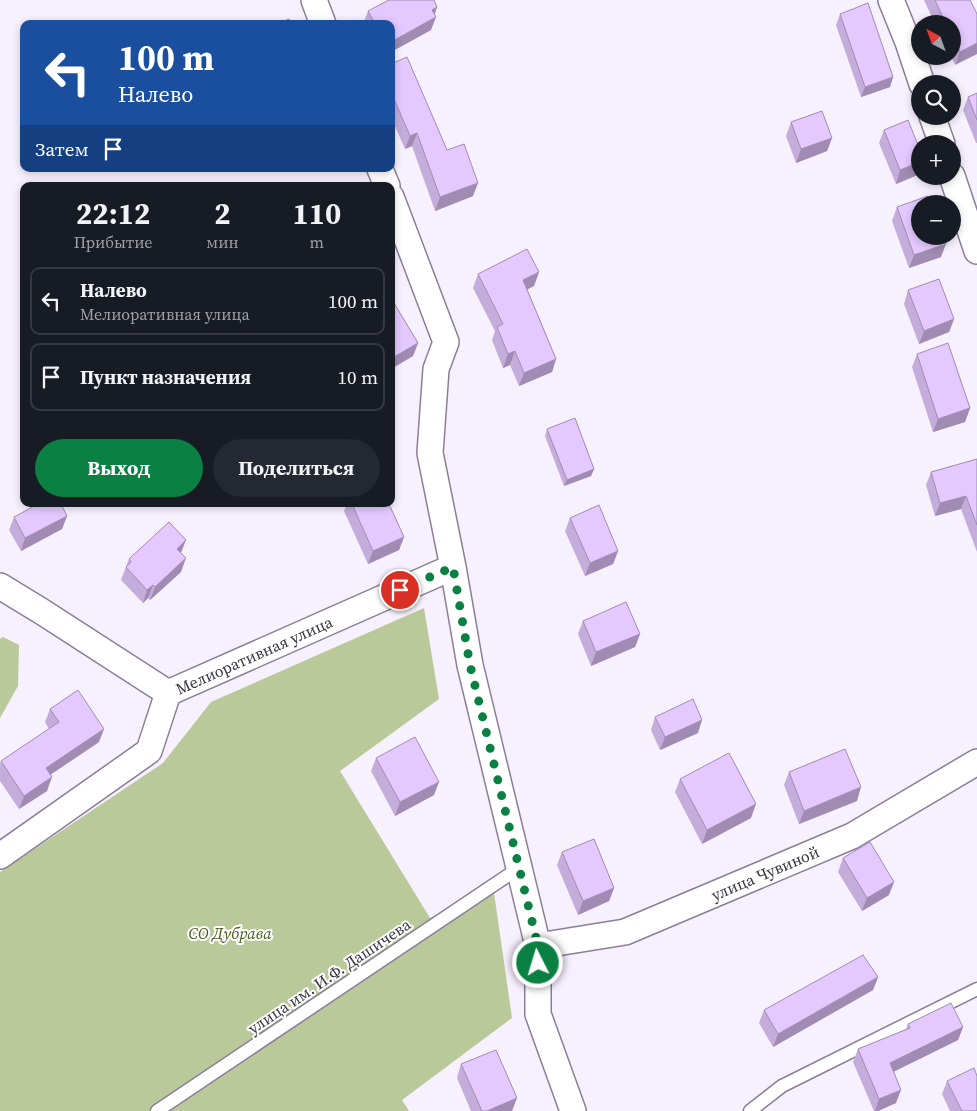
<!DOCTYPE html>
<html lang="ru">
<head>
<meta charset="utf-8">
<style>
  body { margin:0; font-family:"Source Serif 4",serif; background:#242831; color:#f1f3f6; height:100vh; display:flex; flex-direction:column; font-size:19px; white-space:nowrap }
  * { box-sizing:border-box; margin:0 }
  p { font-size:16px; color:#9ea1a6 }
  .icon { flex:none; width:28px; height:28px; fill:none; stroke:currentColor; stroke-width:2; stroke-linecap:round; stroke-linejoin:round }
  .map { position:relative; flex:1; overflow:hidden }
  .details { position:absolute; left:20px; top:182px; width:375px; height:325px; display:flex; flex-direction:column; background:#171b24; border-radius:10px; box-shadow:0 2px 8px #0003 }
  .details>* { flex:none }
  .top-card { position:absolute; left:20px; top:20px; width:375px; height:152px; border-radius:10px; box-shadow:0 2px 8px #0003; background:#1a4fa0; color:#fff; overflow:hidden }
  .needle { width:32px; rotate:319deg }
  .fabs { position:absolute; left:911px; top:15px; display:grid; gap:10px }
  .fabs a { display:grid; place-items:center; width:50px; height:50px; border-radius:50%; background:#171b24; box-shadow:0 2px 8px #0003; font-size:25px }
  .pin { position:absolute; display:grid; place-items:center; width:42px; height:42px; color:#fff; margin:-21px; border:2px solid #fff; border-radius:50%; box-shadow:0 1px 5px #0007 }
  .me { position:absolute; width:55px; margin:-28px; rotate:355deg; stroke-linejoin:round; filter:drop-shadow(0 0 4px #0008) }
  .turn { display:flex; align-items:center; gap:18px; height:105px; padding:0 15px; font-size:22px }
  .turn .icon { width:65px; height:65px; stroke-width:2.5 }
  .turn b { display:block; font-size:35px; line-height:42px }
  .then { display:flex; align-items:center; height:48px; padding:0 15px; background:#0003; gap:10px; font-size:19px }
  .eta { display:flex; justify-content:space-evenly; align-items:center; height:85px; text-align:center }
  .eta b { font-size:30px; font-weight:700; line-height:35px }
  .button { display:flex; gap:10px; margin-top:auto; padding:10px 15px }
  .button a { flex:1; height:58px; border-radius:30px; background:#0b8043; color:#fff; font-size:20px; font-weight:700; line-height:58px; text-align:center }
  .button a+a { background:#242831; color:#f1f3f6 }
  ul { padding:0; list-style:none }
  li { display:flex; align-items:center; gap:15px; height:68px; margin:0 10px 8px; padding:0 5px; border:2px solid #363941; border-radius:10px }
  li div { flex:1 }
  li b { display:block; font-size:19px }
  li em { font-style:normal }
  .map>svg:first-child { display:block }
  .green { fill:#b9c999 }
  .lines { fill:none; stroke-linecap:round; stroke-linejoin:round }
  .lane-casing { stroke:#8c7d9a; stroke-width:15 }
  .street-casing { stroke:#8c7d9a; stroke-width:28 }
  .lane { stroke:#fff; stroke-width:12 }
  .street { stroke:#fff; stroke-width:25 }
  .wall { fill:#c4acdb }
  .shaded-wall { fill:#a08cb2 }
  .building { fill:#e4c8ff; stroke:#a08cb2 }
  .route { stroke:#0b8043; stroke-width:9; stroke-dasharray:0 16.2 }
  .labels { text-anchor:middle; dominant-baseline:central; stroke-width:4; stroke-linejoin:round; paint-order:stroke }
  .street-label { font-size:16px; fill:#3a3440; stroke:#fff }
  .park-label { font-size:16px; font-style:italic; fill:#4a5a1d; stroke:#fff }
</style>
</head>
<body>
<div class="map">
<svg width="977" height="1111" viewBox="0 0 977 1111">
  <rect width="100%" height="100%" fill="#f7f0fd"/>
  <path class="green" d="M424 608 439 699 340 771 430 918 493 886 512 1018 402 1100 409 1111H0V872L163 763 211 702Z
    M3 637 19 645 18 686 0 718V639Z"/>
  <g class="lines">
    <defs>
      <path id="lane" d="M157 1111 519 868
        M750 1111 782 1086 977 989"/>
      <path id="street" d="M314 0 323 24
        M891 0 908 42 922 84
        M932 116 942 144
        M380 169 387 186
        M952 176 977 251
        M391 197 446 342 436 369 430 453 453 567 470 665 538 946V1014L573 1111
        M0 586 41 611 168 693
        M0 856 149 751 168 693 453 567
        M538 946 625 932 852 836 977 762"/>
    </defs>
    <use href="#lane" class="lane-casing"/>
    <use href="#street" class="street-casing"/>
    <use href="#lane" class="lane"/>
    <use href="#street" class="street"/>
  </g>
  <path class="wall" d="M924 0H970L977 14 955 65 951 56H952V24H935Z
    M437 7 435 14 431 30 391 52V24H363L368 11Z
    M840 14 893 77 890 87 861 97 836 25Z
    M391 64 447 150 473 196 435 211 412 146 405 149 391 117Z
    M977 93V143H976L963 110 968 97Z
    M791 122 832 138 827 151 796 163 786 136Z
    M884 130 920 150V174L896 184 879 143Z
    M897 207 941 257 909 268 892 221Z
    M539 272 534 286 527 289 556 359 552 372 519 386 510 365 503 368 492 340 495 331 473 288 478 274Z
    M908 290 954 319 949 332 919 344 904 304Z
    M391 298 418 343 413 356 391 369Z
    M917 354 970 408 965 422 933 432 912 367Z
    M547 429 594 469 591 476 564 486 545 436Z
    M977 459V552L961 509 935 516 926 485 931 472Z
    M347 504H389L404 537 399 550 368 564 344 511Z
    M67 516 62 529 21 551 9 530 14 517Z
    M570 518 618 551 613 564 585 576 565 531Z
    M181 553V572L150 600 148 598 143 603 121 580 129 559Z
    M583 621 640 634 635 647 591 666 578 634Z
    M50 709 99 742 50 775 47 791 19 809 0 781V764L1 761 49 729 45 722Z
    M655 717 698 733 660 750 651 730Z
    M376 758 434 795 395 816 371 771Z
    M789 772 857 801 799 824 784 785Z
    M680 779 751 818 702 844 675 792Z
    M562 852 614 888 609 901 578 915 557 865Z
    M843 858 889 895 862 911 838 872Z
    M878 977 873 990 773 1047 759 1023 764 1010Z
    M908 1024 963 1027 958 1040 893 1072 896 1103 878 1111H874L853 1062 858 1049 906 1029Z
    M461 1064 512 1111H471L457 1078Z
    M947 1081 977 1111H950L942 1094Z"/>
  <path class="shaded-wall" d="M437 7 433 19 436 17 431 30 391 52V41L432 10Z
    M977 43V54L955 65 960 52Z
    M893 77 890 87 861 97 865 87Z
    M417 133 412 146 405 149 410 136Z
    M832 138 827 151 796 163 801 149Z
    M920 162V174L896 184 900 170Z
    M478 183 473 196 435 211 440 197Z
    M946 244 941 257 909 268 914 255Z
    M539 272 534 286 518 294 523 280Z
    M954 319 949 332 919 344 924 331Z
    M418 343 413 356 391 369V366L394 357Z
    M515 351 510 365 503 368 508 354Z
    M556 359 552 372 519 386 524 373Z
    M970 408 965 422 933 432 938 419Z
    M594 469 591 476 564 486 567 480Z
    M966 496 961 509 935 516 940 503Z
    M67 516 62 529 21 551 25 538Z
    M404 537 399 550 368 564 373 551Z
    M186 540 181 553 172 562 177 549Z
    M618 551 613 564 585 576 590 563Z
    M186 558 181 572 150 600 155 587Z
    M153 585 148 598 143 603 147 590Z
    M640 634 635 647 591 666 596 652Z
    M702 720 698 733 660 750 665 737Z
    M104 729 99 742 41 781 46 768Z
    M52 777 47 791 19 809 24 796Z
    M439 782 434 795 395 816 400 802Z
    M861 787 857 801 799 824 804 811Z
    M756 804 751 818 702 844 707 830Z
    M894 882 889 895 862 911 867 898Z
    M614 888 609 901 578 915 583 901Z
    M878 977 873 990 773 1047 778 1034Z
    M963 1027 958 1040 885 1076 890 1063Z
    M901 1090 896 1103 878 1111H875L879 1099Z
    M517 1098 512 1111H487Z"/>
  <path class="building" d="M389 0H434L437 7 432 10 436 17 391 42V24H375L368 11Z
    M935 0H970L977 14V43L960 52 952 37V24H946Z
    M868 3 893 77 865 87 840 14Z
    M289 19 291 24H277Z
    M407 57 447 150 464 144 478 183 440 197 417 133 410 136 391 92V64Z
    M977 93V120L968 97Z
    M822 111 832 138 801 149 791 122Z
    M908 120 920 150V162L900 170 884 130Z
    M928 196 931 204H920V236H943L946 244 914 255 897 207Z
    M527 249 539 272 523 280 556 359 524 373 515 351 508 354 497 327 503 324 478 274Z
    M939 279 954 319 924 331 908 290Z
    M391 298 418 343 394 357 391 352Z
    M948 343 970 408 938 419 917 354Z
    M575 418 594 469 567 480 547 429Z
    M977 459V525L966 496 940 503 931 472Z
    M38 504H61L67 516 25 538 14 517Z
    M352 504H389L404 537 373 551Z
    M599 505 618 551 590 563 570 518Z
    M169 522 186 540 177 549 186 558 155 587 153 585 147 590 126 567 131 562 129 559Z
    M626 602 640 634 596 652 583 621Z
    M78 690 104 729 46 768 52 777 24 796 1 761 59 722 50 709Z
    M693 699 702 720 665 737 655 717Z
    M415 737 439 782 400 802 376 758Z
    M845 749 861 787 804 811 789 772Z
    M729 753 756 804 707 830 680 779Z
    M594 839 614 888 583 901 562 852Z
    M870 842 894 882 867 898 843 858Z
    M863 955 878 977 778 1034 764 1010Z
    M951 1003 963 1027 890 1063 901 1090 879 1099 858 1049 910 1028 908 1024Z
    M496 1050 517 1098 487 1111H482L461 1064Z
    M974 1068 977 1076V1111H962L947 1081Z"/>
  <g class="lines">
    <path class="route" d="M400 590 453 567 470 665 538 946V963"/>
  </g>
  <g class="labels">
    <g class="street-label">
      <text transform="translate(254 655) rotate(-24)">Мелиоративная улица</text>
      <text transform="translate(765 873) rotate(-23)">улица Чувиной</text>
      <text transform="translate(329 976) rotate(-34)">улица им. И.Ф. Дашичева</text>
    </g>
    <g class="park-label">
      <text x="230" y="933">СО Дубрава</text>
    </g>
  </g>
</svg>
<div class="fabs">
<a><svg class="needle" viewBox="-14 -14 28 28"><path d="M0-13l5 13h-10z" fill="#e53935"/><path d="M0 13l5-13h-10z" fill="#9ea1a6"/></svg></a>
<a><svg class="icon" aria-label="search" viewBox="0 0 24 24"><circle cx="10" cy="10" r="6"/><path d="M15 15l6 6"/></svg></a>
<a>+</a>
<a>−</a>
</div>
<div class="pin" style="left:400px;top:590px;background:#d93025"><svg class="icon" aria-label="arrive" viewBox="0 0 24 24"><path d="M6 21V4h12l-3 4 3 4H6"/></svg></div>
<svg class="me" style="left:538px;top:963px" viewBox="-20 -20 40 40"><circle r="17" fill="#0b8043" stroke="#fff" stroke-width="3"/><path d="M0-11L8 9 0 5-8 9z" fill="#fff"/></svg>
<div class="top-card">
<div class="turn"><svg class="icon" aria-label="left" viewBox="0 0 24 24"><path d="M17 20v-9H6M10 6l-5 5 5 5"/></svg><div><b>100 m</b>Налево</div></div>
<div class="then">Затем<svg class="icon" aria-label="arrive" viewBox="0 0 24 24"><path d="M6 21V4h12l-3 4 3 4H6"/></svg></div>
</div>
<section class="details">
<div class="eta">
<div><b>22:12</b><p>Прибытие</p></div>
<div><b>2</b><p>мин</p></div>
<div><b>110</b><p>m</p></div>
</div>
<ul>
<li><svg class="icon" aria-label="left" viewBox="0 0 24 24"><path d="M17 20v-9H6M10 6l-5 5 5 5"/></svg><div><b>Налево</b><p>Мелиоративная улица</p></div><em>100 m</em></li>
<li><svg class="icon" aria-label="arrive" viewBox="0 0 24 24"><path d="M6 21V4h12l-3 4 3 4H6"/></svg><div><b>Пункт назначения</b></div><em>10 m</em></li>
</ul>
<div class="button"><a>Выход</a><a>Поделиться</a></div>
</section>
</div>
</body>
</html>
